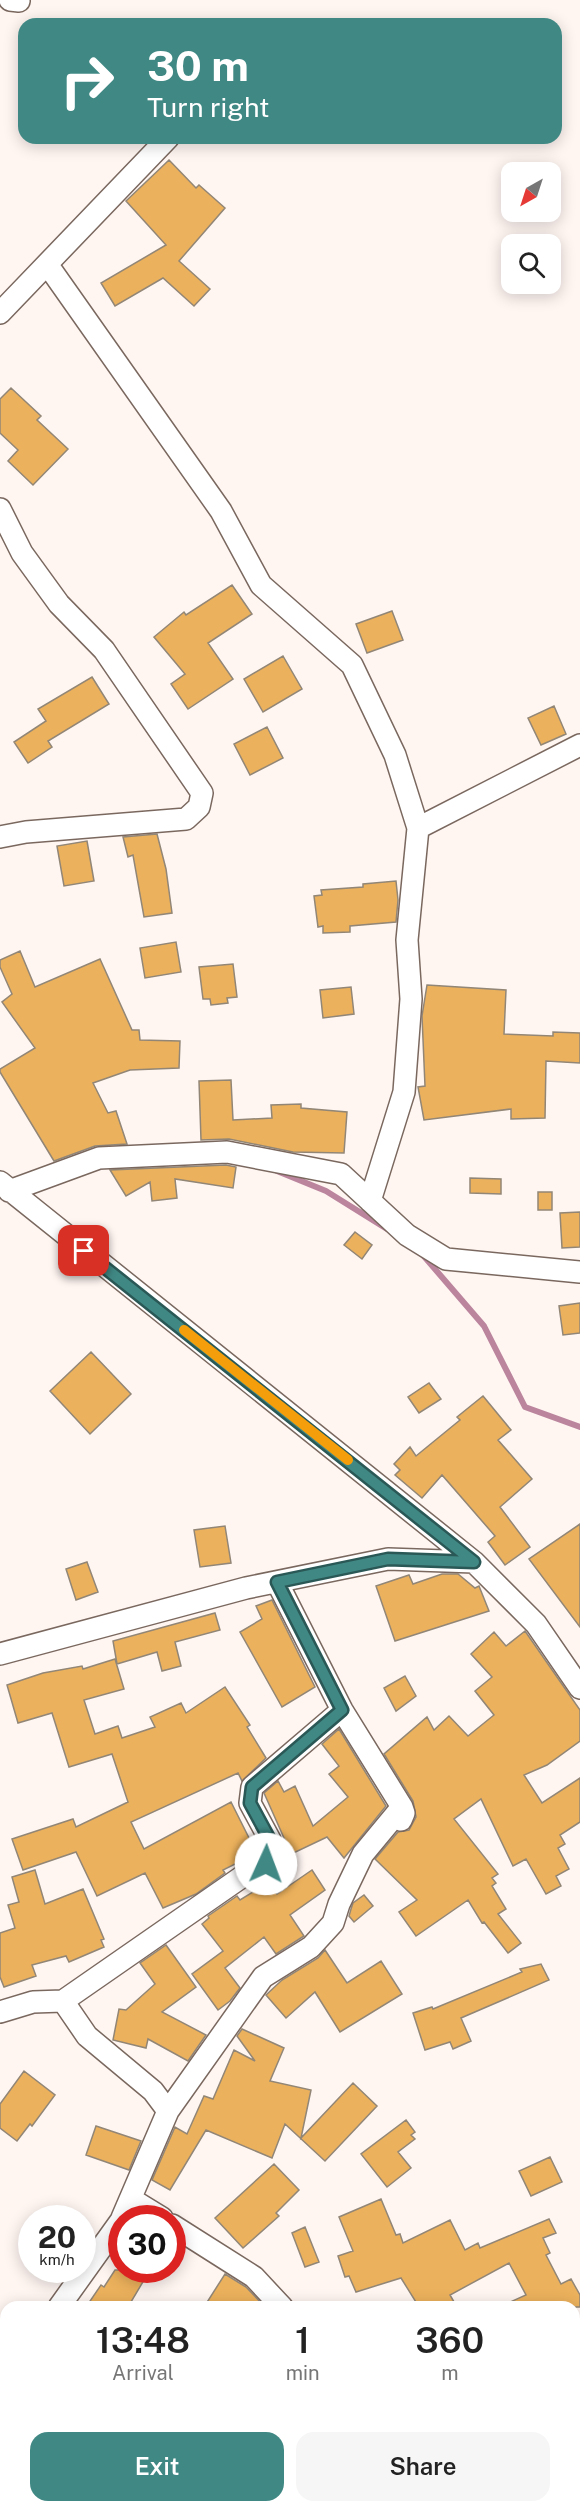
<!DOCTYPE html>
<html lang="en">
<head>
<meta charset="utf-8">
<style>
  body { margin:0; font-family:"Public Sans",sans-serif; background:#f6f6f6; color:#222; height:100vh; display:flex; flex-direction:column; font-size:22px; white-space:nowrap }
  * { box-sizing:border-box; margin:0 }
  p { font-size:20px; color:#767676 }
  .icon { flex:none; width:33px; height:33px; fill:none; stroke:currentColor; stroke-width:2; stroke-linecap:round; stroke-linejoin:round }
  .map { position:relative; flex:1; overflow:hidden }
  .side { position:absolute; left:0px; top:2301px; width:580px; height:212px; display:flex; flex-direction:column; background:#fff; border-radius:18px 18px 0 0; box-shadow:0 3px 15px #0003 }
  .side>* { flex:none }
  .banner { position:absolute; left:18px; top:18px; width:544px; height:126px; border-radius:18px; box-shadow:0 3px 15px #0003; background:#408884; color:#fff; overflow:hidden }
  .needle { width:39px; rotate:219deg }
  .buttons { position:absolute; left:501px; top:162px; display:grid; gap:12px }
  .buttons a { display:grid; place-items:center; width:60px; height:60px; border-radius:12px; background:#fff; box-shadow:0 3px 15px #0003; font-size:30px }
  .speed { position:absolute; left:18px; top:2205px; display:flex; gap:12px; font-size:30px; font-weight:700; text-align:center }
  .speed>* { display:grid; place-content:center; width:78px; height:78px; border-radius:50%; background:#fff; box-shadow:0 3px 15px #0003; line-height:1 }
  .speed small { font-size:15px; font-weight:400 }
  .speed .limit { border:9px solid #d22; background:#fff; color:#111 }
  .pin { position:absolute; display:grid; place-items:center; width:51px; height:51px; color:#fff; margin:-26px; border-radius:12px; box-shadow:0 3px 9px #0006 }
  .me { position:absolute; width:66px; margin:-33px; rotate:2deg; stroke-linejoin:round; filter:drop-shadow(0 0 4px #0008) }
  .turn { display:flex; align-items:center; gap:21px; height:126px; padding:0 30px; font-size:27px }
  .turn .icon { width:78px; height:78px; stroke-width:2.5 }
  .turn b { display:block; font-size:42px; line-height:51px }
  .eta { display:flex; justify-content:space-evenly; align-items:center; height:102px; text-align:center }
  .eta b { font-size:36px; font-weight:600; line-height:42px }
  .primary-button { display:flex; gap:12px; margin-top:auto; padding:12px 30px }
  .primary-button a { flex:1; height:69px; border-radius:18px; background:#408884; color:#fff; font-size:24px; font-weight:600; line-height:69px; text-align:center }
  .primary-button a+a { background:#f6f6f6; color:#222 }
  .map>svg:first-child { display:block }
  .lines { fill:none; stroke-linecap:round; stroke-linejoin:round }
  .stream { stroke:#bb859e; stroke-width:6 }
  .building { fill:#ecb15c; stroke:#928676; stroke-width:1.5 }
  .minor-casing { stroke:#7a685f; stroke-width:24 }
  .minor { stroke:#fff; stroke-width:21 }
  .route-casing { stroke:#2a5856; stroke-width:15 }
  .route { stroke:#408884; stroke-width:10 }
  .slow { stroke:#f59e0b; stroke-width:10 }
</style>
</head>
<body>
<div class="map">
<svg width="580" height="2512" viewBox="0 0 580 2512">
  <rect width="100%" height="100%" fill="#fff6f2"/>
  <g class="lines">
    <path class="stream" d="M277 1171 326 1191 387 1229
      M422 1254 484 1326 525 1407 580 1427"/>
  </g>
  <path class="building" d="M169 160 196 188 199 185 225 208 179 261 210 289 194 306 163 278 115 306 101 283 166 245 126 201Z
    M11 388 41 416 37 420 68 449 33 485 8 461 18 450 0 433V399Z
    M232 585 252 614 208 643 233 679 188 709 171 684 185 674 154 637 184 612 186 615Z
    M392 611 403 640 367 653 356 624Z
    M283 656 302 689 263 712 244 679Z
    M92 677 109 704 48 741 52 747 28 763 14 742 46 721 38 709Z
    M554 706 566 734 541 745 528 718Z
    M267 727 283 758 250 775 234 744Z
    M157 834 166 869 172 913 144 917 133 855 128 857 123 837Z
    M87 841 94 881 64 886 57 846Z
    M396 881 398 900 396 922 350 926V932L323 933V926L318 927 314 896 322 895 321 890 363 887V884Z
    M176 942 181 972 145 978 140 948Z
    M20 951 35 987 100 959 132 1030H139L140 1040 180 1041 179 1068 130 1070 93 1083 108 1113 116 1111 127 1144 95 1146 54 1161 0 1072V1069L35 1048 2 1002 12 994 0 967V960Z
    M233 964 237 997 227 998 228 1003 211 1005 210 999H203L199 967Z
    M427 985 506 990 504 1034 553 1036V1032L580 1033V1063L546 1061 545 1118 511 1119V1109L424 1120 418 1087 425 1086 422 1016Z
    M351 987 354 1014 323 1018 320 990Z
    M231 1080 233 1120 272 1118 271 1105 301 1104V1108L347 1112 344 1153 293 1152 229 1139 201 1140 199 1081Z
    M226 1165 236 1167 233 1188 175 1179 177 1198 152 1201 150 1182 126 1196 110 1170Z
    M470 1178 501 1179V1194L470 1193Z
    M538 1192H552V1210H538Z
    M580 1212V1247L562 1248 560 1213Z
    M355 1232 372 1245 362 1259 344 1245Z
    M580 1303V1333L563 1335 559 1306Z
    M91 1352 131 1394 90 1434 50 1391Z
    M429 1383 441 1399 419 1413 408 1397Z
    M483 1396 511 1430 498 1440 532 1479 500 1507 530 1547 505 1565 488 1542 495 1536 442 1475 422 1498 395 1475 400 1470 394 1464 410 1447 416 1456 460 1420 457 1417Z
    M580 1524V1627L529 1559Z
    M225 1526 231 1563 200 1567 194 1530Z
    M87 1562 98 1592 76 1600 66 1569Z
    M442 1574H458L475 1588 479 1586 489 1611 395 1641 376 1586 409 1575 413 1584Z
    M272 1600 315 1687 282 1707 240 1632 262 1619 256 1606Z
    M215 1613 220 1630 175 1642 181 1666 162 1671 157 1652 117 1664 113 1641Z
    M525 1631 580 1710V1741L547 1765 524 1775 542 1803 580 1778V1822L560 1835 565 1844 558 1848 569 1869 556 1876 561 1886 546 1894 526 1859 513 1866 481 1799 454 1819 498 1874 492 1878 496 1883 492 1886 506 1909 498 1914 521 1943 508 1953 484 1922 482 1923 468 1900 416 1936 399 1912 417 1900 375 1859 398 1832 409 1830 416 1817 413 1801 384 1754 427 1717 434 1730 449 1716 468 1736 494 1715 475 1691 492 1677 471 1654 494 1632 506 1646Z
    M115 1659 124 1689 84 1700 95 1734 118 1726 122 1738 155 1727 150 1717 181 1703 186 1713 225 1687 250 1725 247 1727 266 1758 242 1781 238 1773 131 1822 144 1849 231 1802 255 1850V1854L223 1870 225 1873 196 1894 163 1908 145 1873 97 1896 76 1852 23 1870 12 1839 73 1819 76 1827 128 1802 112 1754 69 1767 52 1713 18 1723 7 1685 43 1673 82 1666 83 1669Z
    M405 1676 416 1696 396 1711 384 1688Z
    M339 1729 386 1806 344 1858 327 1837 283 1858 281 1852 288 1847 264 1793 278 1781 284 1792 295 1786 313 1826 348 1797 329 1774 339 1766 322 1744Z
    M35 1870 45 1904 83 1889 104 1939 101 1940 104 1947 69 1962 66 1956 32 1965 36 1976 4 1987 0 1977V1933L15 1928 8 1905 19 1902 12 1877Z
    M312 1870 325 1890 290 1915 304 1936 276 1954 264 1937 225 1968 240 1988 230 2001 218 2010 192 1974 223 1951 202 1924 209 1918 208 1916 237 1896 240 1900 269 1882 277 1894Z
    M364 1895 373 1906 354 1922 349 1916 351 1909 353 1903Z
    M166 1945 196 1987 162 2012 206 2035 188 2061 148 2039 146 2048 113 2040 119 2009 126 2010 155 1984 140 1963Z
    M325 1950 347 1983 381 1961 402 1994 340 2032 315 1992 286 2018 266 1995 282 1980 318 1958Z
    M541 1964 549 1980 461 2018 471 2041 453 2049 450 2042 425 2050 413 2013 432 2007 433 2009 522 1972 520 1969Z
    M242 2029 284 2048 270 2081 311 2090 301 2138 353 2083 377 2106 325 2161 285 2124 272 2158 206 2130 170 2190 152 2180 175 2127 187 2134 204 2096 213 2099 234 2050 255 2061 237 2036Z
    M24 2071 55 2095 32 2126 30 2124 17 2141 0 2128V2104Z
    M406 2120 415 2132 411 2135 415 2139 398 2152 411 2168 387 2187 361 2154Z
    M96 2126 141 2141 129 2170 86 2155Z
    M550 2157 562 2182 531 2196 519 2171Z
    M274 2164 299 2190 276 2213 279 2216 243 2248 215 2218Z
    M381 2199 396 2235 400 2234 403 2243 450 2220 465 2250 478 2243 480 2248 549 2219 556 2233 543 2238 550 2253 546 2255 561 2284 571 2279 580 2295V2307H499L526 2295 509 2263 450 2295 457 2307H419L401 2278 356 2292 349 2276 345 2277 338 2256 353 2251 339 2217Z
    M305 2227 319 2262 305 2267 292 2233Z
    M115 2270H150L128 2307H86L101 2285 104 2287Z
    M225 2274 246 2287 265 2307H204Z"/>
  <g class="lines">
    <defs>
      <path id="minor" d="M10 0 19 1
        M47 264 221 511 261 585 352 665 395 755 418 828 407 940 411 999 404 1092 370 1201
        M0 313 168 138
        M0 509 22 553 59 604 104 650 202 793 199 807 186 819 26 832 0 837
        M418 828 580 745
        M0 1182 474 1562 536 1624 580 1688
        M9 1191 99 1158 227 1152 341 1174 407 1235 446 1259 580 1272
        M277 1582 342 1710 402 1807 404 1813 401 1820
        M0 1654 246 1588 388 1559 474 1562
        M63 2001 246 1874 266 1864 270 1840 250 1803 252 1787 342 1710
        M0 2012 33 2002 63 2001 87 2036 153 2091 168 2111
        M131 2199 162 2218
        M122 2218 168 2111 263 1977 311 1947 333 1923 339 1904 363 1854 402 1807
        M172 2225 254 2277 282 2307
        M59 2307 122 2219
        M574 2398 580 2395
        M0 2400 6 2390
        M214 2512 218 2506"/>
    </defs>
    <use href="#minor" class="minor-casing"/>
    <use href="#minor" class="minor"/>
  </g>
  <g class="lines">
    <defs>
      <path id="route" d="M84 1251 474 1562 388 1559 277 1582 342 1710 252 1787 250 1803 270 1840 266 1864"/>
    </defs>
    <use href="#route" class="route-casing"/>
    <use href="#route" class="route"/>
    <path class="slow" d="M184 1330 348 1460"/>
  </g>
</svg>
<div class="buttons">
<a><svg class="needle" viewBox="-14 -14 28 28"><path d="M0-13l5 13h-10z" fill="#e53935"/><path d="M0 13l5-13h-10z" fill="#767676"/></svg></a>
<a><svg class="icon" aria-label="search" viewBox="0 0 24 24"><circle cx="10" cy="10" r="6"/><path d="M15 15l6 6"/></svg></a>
</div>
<div class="speed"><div>20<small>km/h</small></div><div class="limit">30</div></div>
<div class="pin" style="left:84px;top:1251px;background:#d93025"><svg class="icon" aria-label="arrive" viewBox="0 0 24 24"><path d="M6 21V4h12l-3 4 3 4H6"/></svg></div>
<svg class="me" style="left:266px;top:1864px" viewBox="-20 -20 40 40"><circle r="19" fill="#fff"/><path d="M0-13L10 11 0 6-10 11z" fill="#408884"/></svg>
<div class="banner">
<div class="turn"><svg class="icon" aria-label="right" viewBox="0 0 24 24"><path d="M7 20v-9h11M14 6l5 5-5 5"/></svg><div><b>30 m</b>Turn right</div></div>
</div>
<section class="side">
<div class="eta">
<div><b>13:48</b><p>Arrival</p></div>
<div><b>1</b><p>min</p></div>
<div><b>360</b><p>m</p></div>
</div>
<div class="primary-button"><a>Exit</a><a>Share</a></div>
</section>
</div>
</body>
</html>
